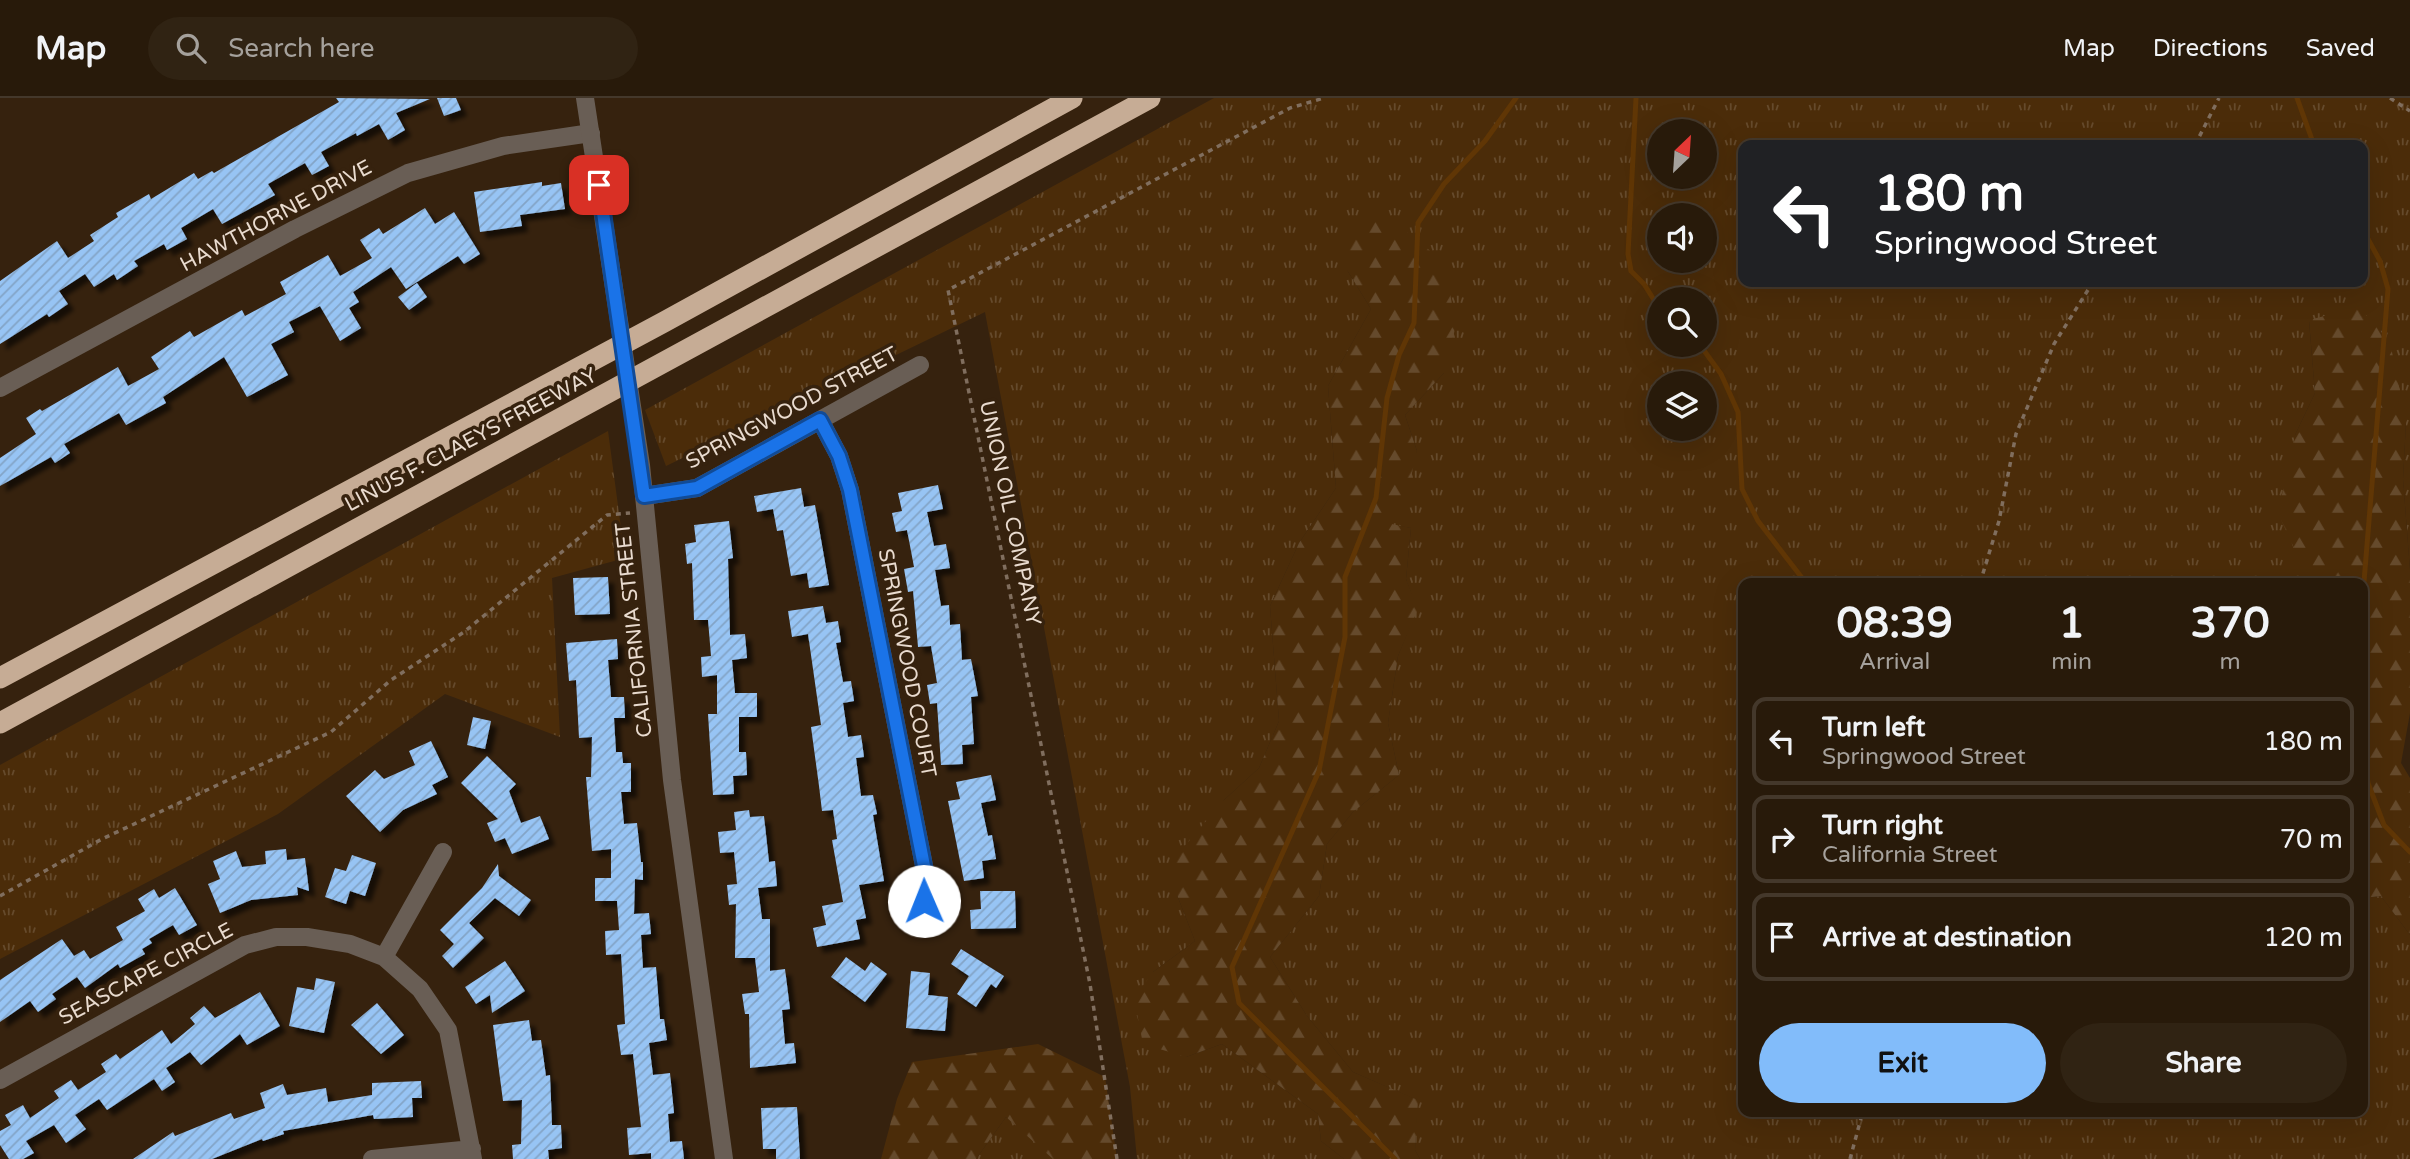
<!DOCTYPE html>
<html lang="en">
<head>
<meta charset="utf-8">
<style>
  body { margin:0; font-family:"Varela Round",sans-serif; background:#302313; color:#f1f3f6; height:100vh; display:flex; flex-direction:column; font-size:26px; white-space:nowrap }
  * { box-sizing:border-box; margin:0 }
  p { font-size:23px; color:#a5a19c }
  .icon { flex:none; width:38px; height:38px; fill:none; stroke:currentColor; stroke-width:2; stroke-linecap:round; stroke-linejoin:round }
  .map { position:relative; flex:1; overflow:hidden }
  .panel { position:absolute; left:1738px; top:480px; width:630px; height:539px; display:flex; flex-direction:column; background:#281a0a; border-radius:14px; box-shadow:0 7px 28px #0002,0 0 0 2px #44382b }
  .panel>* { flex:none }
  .banner { position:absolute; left:1738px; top:42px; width:630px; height:147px; border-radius:14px; box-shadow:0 7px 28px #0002,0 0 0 2px #44382b; background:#202124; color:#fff; overflow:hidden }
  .needle { width:46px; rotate:25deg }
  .tools { position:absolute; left:1647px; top:21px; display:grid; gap:14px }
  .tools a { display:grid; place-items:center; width:70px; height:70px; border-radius:50%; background:#281a0a; box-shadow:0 7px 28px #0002,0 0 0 2px #44382b; font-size:35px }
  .pin { position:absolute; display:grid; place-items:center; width:60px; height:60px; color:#fff; margin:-30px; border-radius:14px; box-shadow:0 4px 10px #0006 }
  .me { position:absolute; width:77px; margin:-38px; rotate:359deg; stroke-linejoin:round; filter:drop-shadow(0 0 5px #0008) }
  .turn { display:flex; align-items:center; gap:24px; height:147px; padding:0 21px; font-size:32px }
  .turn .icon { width:91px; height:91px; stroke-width:2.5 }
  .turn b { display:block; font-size:49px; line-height:60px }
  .eta { display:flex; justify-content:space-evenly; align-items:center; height:119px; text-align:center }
  .eta b { font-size:42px; font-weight:800; line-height:49px }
  .cta { display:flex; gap:14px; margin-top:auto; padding:14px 21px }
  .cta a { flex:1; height:80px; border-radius:42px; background:#82bcfa; color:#111; font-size:28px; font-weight:800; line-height:80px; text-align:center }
  .cta a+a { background:#302313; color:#f1f3f6 }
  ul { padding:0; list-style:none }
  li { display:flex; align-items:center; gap:21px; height:88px; margin:0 14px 10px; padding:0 7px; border:4px solid #44382b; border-radius:14px }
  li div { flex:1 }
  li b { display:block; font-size:26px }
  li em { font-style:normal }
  header { display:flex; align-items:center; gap:42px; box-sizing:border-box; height:98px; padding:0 35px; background:#281a0a; border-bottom:2px solid #44382b }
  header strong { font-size:33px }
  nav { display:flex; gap:38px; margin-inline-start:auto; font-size:24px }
  .search { width:490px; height:63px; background:#302313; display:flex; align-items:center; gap:18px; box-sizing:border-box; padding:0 24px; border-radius:38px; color:#a5a19c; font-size:26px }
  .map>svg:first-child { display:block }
  .grass { fill:url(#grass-tufts); fill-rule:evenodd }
  .forest { fill:url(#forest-firs) }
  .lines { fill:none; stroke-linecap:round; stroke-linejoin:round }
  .stream { stroke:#603605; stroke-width:5 }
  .building { fill:url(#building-hatch); filter:url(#shadow) }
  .path { stroke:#806e5e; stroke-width:3.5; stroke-dasharray:5 5; stroke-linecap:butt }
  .minor { stroke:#695e55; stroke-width:18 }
  .tertiary { stroke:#695e55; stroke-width:18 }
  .motorway { stroke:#c6ac95; stroke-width:21 }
  .route-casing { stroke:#114b97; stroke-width:18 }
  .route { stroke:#1a73e8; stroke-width:12 }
  .labels { text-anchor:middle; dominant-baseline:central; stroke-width:7; stroke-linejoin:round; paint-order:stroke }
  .street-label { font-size:21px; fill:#e9dbcf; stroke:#36220e }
</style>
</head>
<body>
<header>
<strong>Map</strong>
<div class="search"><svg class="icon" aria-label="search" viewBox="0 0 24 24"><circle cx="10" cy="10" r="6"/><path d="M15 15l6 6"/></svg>Search here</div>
<nav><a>Map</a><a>Directions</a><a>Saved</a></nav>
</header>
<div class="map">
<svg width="2410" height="1061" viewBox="0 0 2410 1061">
  <defs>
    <pattern id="grass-tufts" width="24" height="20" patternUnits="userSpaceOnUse" patternTransform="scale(1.75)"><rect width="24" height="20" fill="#4b2c09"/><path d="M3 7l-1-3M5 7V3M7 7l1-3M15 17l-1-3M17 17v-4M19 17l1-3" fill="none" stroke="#654a2c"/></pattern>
    <pattern id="forest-firs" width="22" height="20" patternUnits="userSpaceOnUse" patternTransform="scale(1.75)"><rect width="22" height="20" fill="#4b2c09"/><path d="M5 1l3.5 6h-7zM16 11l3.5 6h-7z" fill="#654a2c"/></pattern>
    <pattern id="building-hatch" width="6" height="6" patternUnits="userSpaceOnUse" patternTransform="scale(1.75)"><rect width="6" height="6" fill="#97c4f4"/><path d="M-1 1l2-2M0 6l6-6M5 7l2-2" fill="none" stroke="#83a4c6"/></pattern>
    <filter id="shadow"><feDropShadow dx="6" dy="6" stdDeviation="2" flood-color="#0009"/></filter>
  </defs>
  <rect width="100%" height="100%" fill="#36220e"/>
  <path class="grass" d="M1214 0H2410V472L2403 381 2406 324 2309 223 2315 295 2295 337 2310 485H1743V1013H2362L2363 800 2381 798 2410 837V1061H1420L1415 1052 1417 1002 1353 974 1307 918 1270 859 1319 798 1327 746 1353 714 1399 677 1388 625 1398 558 1417 511 1406 481 1411 430 1381 425 1417 353 1405 317 1444 275 1347 172 1371 211 1328 288 1336 390 1299 445 1270 508 1279 623 1259 670 1224 702 1177 797 1195 843 1153 874 1186 959 1222 946 1318 1016 1321 1043 1344 1061H1137L1130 989 985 214 666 368 645 312ZM1659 33H1704V79H1659ZM1743 47H2362V184H1743ZM1659 117H1704V163H1659ZM1659 201H1704V247H1659ZM1659 285H1704V331H1659Z
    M608 333 625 460 552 480 560 639 445 596 278 716 0 861V667Z
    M1006 1019 1053 1058V1061H976Z"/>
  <path class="forest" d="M1366 120 1402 130 1444 164 1456 227 1444 275 1405 317 1417 353 1406 401 1382 424 1411 430 1406 481 1418 511 1398 558 1388 625 1399 677 1353 714 1327 746 1319 798 1270 859 1307 918 1353 974 1418 1002 1415 1052 1420 1061H1344L1321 1043 1318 1016 1222 946 1186 959 1143 946 1134 900 1153 874 1195 843 1177 797 1171 764 1224 702 1259 670 1279 623 1270 508 1299 445 1336 390 1328 288 1371 211 1347 172 1339 149Z
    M2359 209 2390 244 2406 324 2403 381 2410 472V615L2401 665 2410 680V837L2381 798 2363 800 2362 485H2310L2278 415 2295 337 2315 295 2309 222Z
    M1038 946 1105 979 1117 1061H1053L1006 1019 976 1061H881L897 1001 912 964Z"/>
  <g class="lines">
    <path class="stream" d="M1636 0 1628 156 1631 173 1644 186 1659 210
      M2297 0 2314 47
      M2362 130 2380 163 2388 191 2362 508
      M1700 247 1721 276 1738 314 1742 391 1758 423 1806 485
      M2362 637 2368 685 2384 727 2410 754
      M1395 1061 1239 905 1232 869 1319 673 1345 539V479L1376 400 1387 300 1399 257 1414 225 1418 125 1444 86 1485 43 1516 0"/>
  </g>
  <path class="building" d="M336 0 430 1 396 15 405 32 388 42 379 26 357 38 356 35 321 54 329 68 312 77 305 65 268 86 275 97 222 126 213 111 181 130 187 141 167 152 164 146 134 163 138 168 117 182 114 176 94 189 85 176 59 193 68 206 49 219 47 216 0 246V183L57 143 68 160 94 143 90 137 118 119 116 115 149 96 151 101 194 75 198 81 212 73 214 75 339 4Z
    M437 0H456L461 12 444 18Z
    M542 84V88L561 85 565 111 520 117 522 128 480 134 474 94Z
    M425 110 435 126 454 114 480 156 464 166 458 158 406 191 391 169 353 194 359 204 349 210 361 230 340 243 320 208 289 224 294 234 271 246 288 277 247 299 224 259 163 299 166 305 126 327 119 315 64 346 70 355 55 365 51 359 0 388V360L36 336 26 320 40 311 42 313 118 269 128 288 159 271 151 259 190 233 194 239 242 212 245 218 286 196 280 184 328 157 340 178 372 160 360 142 379 130 383 136Z
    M417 185 427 199 409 212 398 199Z
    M938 387 943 411 927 414 934 448 946 446 950 470 935 472 941 508 949 507 950 527 960 526 962 562 971 561 978 598 971 599 974 646 962 647 963 666 941 667 937 605 930 606 927 587 937 585 931 548 918 549 913 493 908 494 904 471 914 469 907 432 896 434 892 415 902 413 898 395Z
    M801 390 804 409 815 407 829 487 809 490 807 475 791 478 783 432 777 433 773 411 757 414 754 398Z
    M729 423 733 460 728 461 730 537 745 536 747 560 732 562 735 595H757V619H739V654H746L747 677 733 678 734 696 713 697 708 616H717V577L702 579 701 559 711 558 708 522H694L692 465 687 466 685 446 696 444 694 427Z
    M608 479 610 516 575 517 573 480Z
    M823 508 826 525 838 523 841 544 836 545 843 584 851 583 854 603 843 605 848 639 861 637 864 659 856 660 861 698 873 697 877 716 873 717 884 783 859 787 866 820 856 822 860 841 817 849 813 830 826 827 822 808 843 804 832 742 837 741 833 712 822 713 819 688 811 629 821 627 808 536 792 539 788 513Z
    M617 541 618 561 608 562 611 599H624L625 620H614L616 654H622L623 665H631V694H621L624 726 637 725 641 764H643V782L635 781 634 816 649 815 651 836 641 837 643 870 656 869 660 921H664L667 942 649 945 653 977 670 975 674 1015 668 1016 670 1044 682 1043 684 1061H651V1055L629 1057 627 1030 641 1029 633 956 621 957 617 927 625 926 621 856 606 857 605 833 619 832 617 803H595V780H611V751L592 753 586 679H591L592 639 579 640 576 582 569 583 566 545Z
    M473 619 491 623 485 651 467 647Z
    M431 643 448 679 432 687 437 696 403 712 380 734 346 698 375 672 384 681 415 667 409 653Z
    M487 658 516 686 509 693 521 725 540 718 549 741 512 756 505 740 495 744 487 725 498 721 461 685Z
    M991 677 996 702 981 705 988 738 992 737 996 761 982 763 984 780 964 783 948 703 960 701 956 684Z
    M749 712 750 719 764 718 769 764 775 763 777 788 758 790 762 821H770V873L785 871 790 911 782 912 785 946 794 945 796 965 750 970 749 916H745L742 896 759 894 755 860H735L736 806 729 807 727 787 737 786 734 754 720 755 718 734 736 732 734 714Z
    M286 751 287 762 305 760 309 793 297 789 298 797 251 802 220 815 208 786 220 781 213 763 236 753 242 769 266 766 265 753Z
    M352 757 376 765 365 798 350 793 346 806 325 799 335 770 346 773Z
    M498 766 499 778 531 802 519 818 495 800 469 825 484 840 453 870 442 858 454 846 440 832 482 790Z
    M175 790 197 827 179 837 173 827 149 841 152 845 142 851 145 856 120 870 118 866 85 890 77 879 52 896 56 901 38 914 30 903 0 924V882L62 841 74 858 84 852 90 861 123 842 116 829 145 813 138 801 154 791 159 800Z
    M980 793H1015L1016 830 971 831 970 812 981 811Z
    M961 851 1004 878 996 890 991 886 976 909 957 896 969 878 951 866Z
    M846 859 865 873 871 864 887 876 865 904 831 879Z
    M505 863 525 893 492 915 490 897 476 906 465 889Z
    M911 873 930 875 928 897 948 899 945 933 906 930Z
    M316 880 335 884 324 935 289 928 297 889 314 892Z
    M260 894 280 928 247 947 240 936 201 967 190 954 166 970 175 984 162 993 154 981 107 1012 99 1001 75 1017 86 1031 66 1045 54 1027 26 1043 34 1055 23 1061H9L0 1047V1033L11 1027 5 1017 23 1007 30 1020 59 1000 54 993 71 982 78 992 106 974 101 966 116 956 120 961 162 932 171 946 195 926 190 920 204 908 215 920Z
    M377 905 404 937 381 956 351 927Z
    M529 922 532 943 541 942 546 978 550 977 552 1027H561L562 1050 548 1052 549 1061H513L512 1047 521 1046 522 1002 503 1003 493 927Z
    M421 983 422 1000H412L413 1019 374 1021 373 1017 283 1033 284 1036 263 1043 262 1041 212 1061H133L173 1034 175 1038 231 1015 234 1021 265 1010 260 995 283 986 287 997 326 990 328 1004 372 997V985Z
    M797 1009 800 1061H776V1051H763L761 1010Z"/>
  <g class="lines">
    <path class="path" d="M2390 0 2410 13
      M2195 47 2219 0
      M1980 485 1999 423 2016 336 2054 246 2093 184
      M0 798 102 741 331 634 391 582 464 534 607 417 630 415
      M1117 1061 1090 886 948 192 1290 10 1324 0
      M1850 1061 1863 1013"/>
    <path class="minor" d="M0 290 295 131 408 75 503 48 591 35
      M820 322 839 358 850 392 926 778V795L919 823
      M644 398 697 390 920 267
      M384 859 443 754
      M0 982 245 847 276 839H307L350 846 384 859 420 891 448 932 473 1061
      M372 1061 472 1051"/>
    <path class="tertiary" d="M585 0 641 367 672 682 724 1061"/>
    <path class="motorway" d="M0 580 664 224 1072 0
      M0 625 1150 0"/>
  </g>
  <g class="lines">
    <defs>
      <path id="route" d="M599 87 644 398 697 390 820 322 839 358 850 392 926 778 924 803"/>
    </defs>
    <use href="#route" class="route-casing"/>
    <use href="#route" class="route"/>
  </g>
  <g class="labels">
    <g class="street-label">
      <text transform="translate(276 118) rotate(-28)">HAWTHORNE DRIVE</text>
      <text transform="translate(792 310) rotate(-28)">SPRINGWOOD STREET</text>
      <text transform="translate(471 342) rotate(-28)">LINUS F. CLAEYS FREEWAY</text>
      <text transform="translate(1010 415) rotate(78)">UNION OIL COMPANY</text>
      <text transform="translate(634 532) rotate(-96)">CALIFORNIA STREET</text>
      <text transform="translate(907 565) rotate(79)">SPRINGWOOD COURT</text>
      <text transform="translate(146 876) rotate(-28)">SEASCAPE CIRCLE</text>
    </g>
  </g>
</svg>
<div class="tools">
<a><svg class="needle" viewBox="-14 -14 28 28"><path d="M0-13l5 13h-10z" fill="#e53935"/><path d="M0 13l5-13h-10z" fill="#a5a19c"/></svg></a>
<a><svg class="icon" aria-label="sound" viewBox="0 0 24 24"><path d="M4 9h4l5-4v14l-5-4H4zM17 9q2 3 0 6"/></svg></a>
<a><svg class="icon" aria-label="search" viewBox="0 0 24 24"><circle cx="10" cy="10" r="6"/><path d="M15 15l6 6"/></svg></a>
<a><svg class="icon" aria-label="layers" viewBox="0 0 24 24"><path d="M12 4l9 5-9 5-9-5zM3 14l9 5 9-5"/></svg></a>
</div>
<div class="pin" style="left:599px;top:87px;background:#d93025"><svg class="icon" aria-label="arrive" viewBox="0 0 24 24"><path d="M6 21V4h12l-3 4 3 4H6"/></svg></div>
<svg class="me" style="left:924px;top:803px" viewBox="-20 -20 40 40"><circle r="19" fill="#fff"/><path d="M0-13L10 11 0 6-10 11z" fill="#1a73e8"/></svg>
<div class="banner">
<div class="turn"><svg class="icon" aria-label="left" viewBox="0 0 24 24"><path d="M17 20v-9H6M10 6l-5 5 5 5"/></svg><div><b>180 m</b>Springwood Street</div></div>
</div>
<section class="panel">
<div class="eta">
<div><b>08:39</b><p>Arrival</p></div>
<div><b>1</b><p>min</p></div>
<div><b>370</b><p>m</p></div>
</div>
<ul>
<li><svg class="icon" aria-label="left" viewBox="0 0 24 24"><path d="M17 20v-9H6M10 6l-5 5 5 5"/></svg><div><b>Turn left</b><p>Springwood Street</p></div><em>180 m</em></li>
<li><svg class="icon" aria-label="right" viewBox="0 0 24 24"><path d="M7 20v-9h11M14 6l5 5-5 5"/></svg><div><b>Turn right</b><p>California Street</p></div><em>70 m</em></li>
<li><svg class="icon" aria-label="arrive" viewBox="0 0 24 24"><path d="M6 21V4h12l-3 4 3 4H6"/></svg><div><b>Arrive at destination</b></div><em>120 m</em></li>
</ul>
<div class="cta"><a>Exit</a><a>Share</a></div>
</section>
</div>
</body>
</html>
